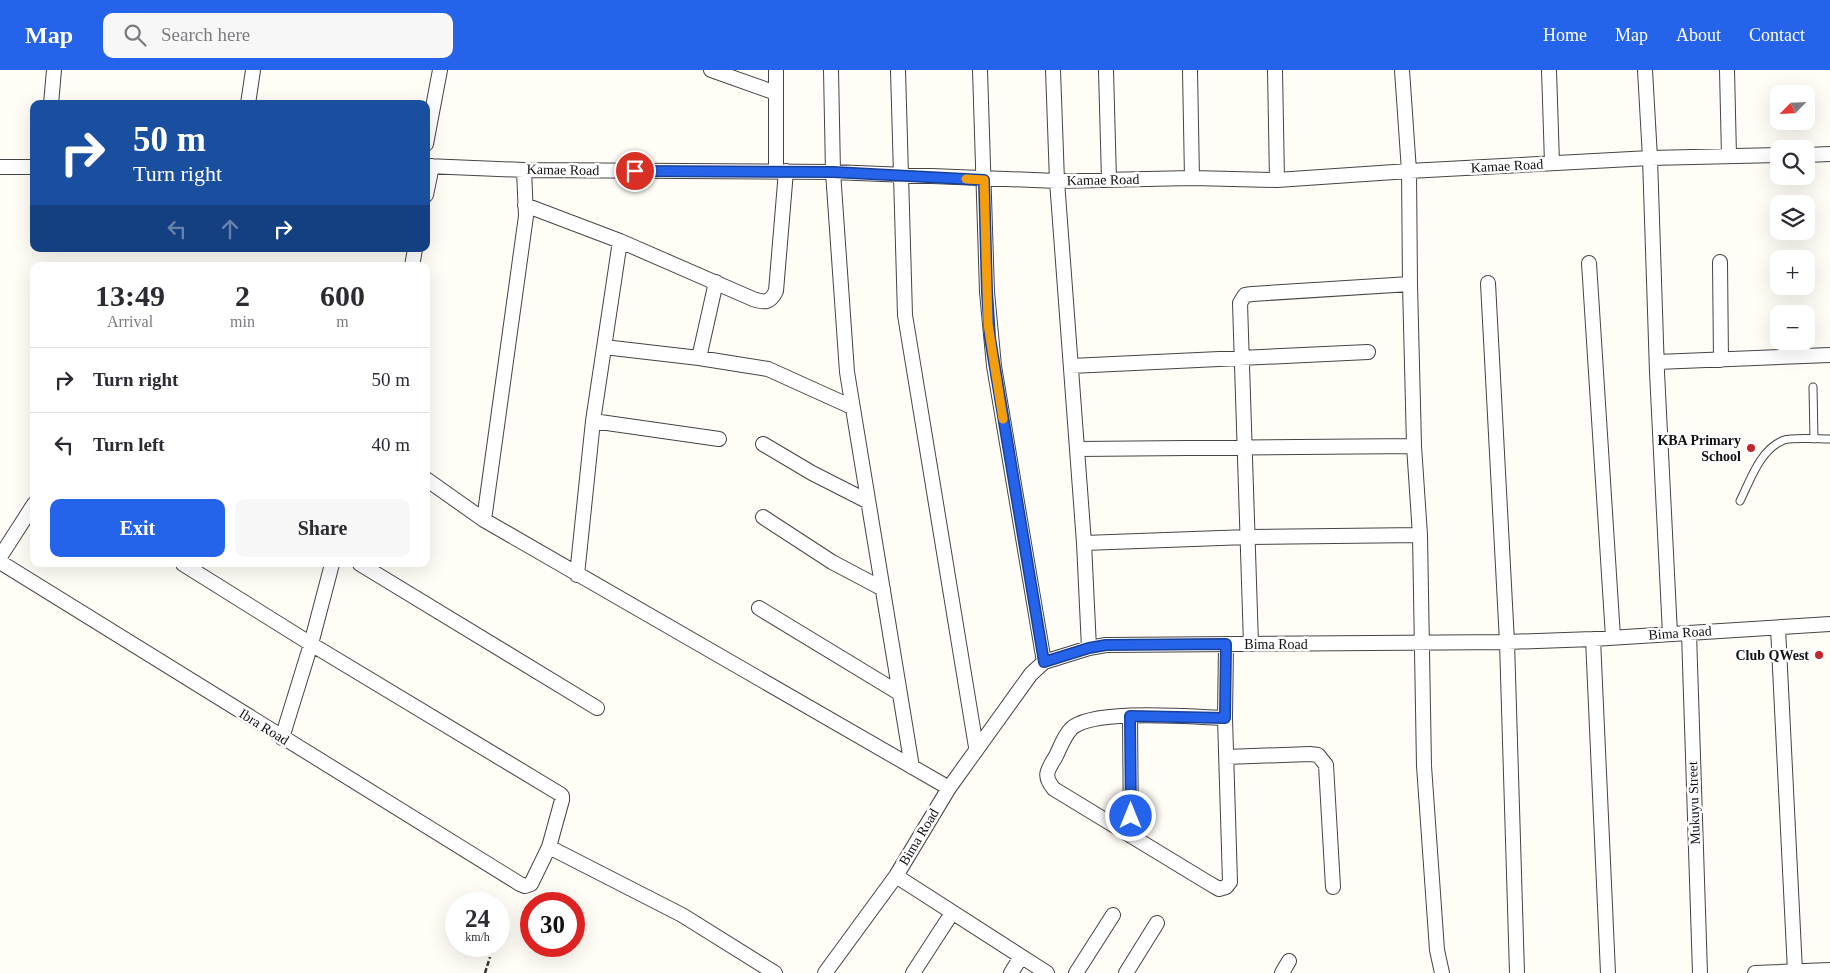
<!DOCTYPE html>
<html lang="en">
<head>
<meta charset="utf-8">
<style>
  body { margin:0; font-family:Georgia,serif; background:#f7f7f7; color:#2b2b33; height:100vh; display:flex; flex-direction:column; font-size:19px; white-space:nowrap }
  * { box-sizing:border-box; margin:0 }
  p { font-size:16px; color:#7c7c81 }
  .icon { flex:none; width:28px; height:28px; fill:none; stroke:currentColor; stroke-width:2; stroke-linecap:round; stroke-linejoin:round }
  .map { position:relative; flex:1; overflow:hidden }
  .side { position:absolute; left:30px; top:192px; width:400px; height:305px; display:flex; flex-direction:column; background:#fff; border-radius:10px; box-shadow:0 5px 20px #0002 }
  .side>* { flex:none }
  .top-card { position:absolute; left:30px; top:30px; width:400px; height:152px; border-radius:10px; box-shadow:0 5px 20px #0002; background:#1a4fa0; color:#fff; overflow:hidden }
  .needle { width:32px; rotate:246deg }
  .buttons { position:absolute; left:1770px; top:15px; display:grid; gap:10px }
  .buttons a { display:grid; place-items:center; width:45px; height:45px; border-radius:10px; background:#fff; box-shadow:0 5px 20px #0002; font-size:25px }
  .speed { position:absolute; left:445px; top:822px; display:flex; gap:10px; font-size:25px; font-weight:700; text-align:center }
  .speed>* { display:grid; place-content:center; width:65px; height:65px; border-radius:50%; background:#fff; box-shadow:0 5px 20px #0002; line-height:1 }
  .speed small { font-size:12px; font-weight:400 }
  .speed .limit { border:8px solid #d22; background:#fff; color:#111 }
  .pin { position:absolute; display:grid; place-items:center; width:42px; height:42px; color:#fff; margin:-21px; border:2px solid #fff; border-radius:50%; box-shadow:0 1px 5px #0007 }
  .me { position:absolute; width:55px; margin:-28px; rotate:0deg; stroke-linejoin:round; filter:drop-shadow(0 0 4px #0008) }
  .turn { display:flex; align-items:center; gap:18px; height:105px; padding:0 20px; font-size:22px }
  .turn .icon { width:65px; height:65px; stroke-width:2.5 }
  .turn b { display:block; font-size:35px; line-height:42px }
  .lanes { display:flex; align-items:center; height:48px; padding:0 20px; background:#0003; justify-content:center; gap:25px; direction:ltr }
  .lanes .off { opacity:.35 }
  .eta { display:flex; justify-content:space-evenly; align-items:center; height:85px; text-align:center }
  .eta b { font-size:30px; font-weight:700; line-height:35px }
  .cta { display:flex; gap:10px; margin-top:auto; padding:10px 20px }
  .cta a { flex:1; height:58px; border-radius:10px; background:#2563eb; color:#fff; font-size:20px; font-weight:700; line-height:58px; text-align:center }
  .cta a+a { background:#f7f7f7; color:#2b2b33 }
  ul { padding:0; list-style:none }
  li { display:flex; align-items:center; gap:15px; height:65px; padding:0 20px; border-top:1px solid #e1e1e2 }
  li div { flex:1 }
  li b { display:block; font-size:19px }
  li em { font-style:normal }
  header { display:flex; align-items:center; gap:30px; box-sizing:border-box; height:70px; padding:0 25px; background:#2563eb; color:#fff }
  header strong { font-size:24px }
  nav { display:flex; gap:28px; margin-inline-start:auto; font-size:18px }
  .search { width:350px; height:45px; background:#f7f7f7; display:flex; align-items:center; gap:12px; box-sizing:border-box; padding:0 18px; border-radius:10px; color:#7c7c81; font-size:19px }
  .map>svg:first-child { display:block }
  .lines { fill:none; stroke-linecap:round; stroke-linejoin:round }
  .service-casing { stroke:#444; stroke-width:9 }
  .minor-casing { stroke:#444; stroke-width:16 }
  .path { stroke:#333; stroke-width:2.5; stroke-dasharray:5 2.5; stroke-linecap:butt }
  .service { stroke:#fff; stroke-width:7 }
  .minor { stroke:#fff; stroke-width:14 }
  .route-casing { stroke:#184099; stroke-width:12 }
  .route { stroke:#2563eb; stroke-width:9 }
  .slow { stroke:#f59e0b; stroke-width:9 }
  .poi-dot { fill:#c4262e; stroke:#fff; stroke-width:2 }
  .labels { text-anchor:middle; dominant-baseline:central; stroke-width:5; stroke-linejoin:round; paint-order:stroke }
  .street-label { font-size:14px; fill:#111; stroke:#fff }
  .poi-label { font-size:14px; font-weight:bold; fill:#111; stroke:#fff; text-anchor:end }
</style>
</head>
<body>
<header>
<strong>Map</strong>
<div class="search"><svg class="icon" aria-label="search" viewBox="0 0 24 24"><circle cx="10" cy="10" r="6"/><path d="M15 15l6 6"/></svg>Search here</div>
<nav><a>Home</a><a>Map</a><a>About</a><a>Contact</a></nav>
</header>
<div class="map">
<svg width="1830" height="903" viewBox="0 0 1830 903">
  <rect width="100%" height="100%" fill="#fffdf5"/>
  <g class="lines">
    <defs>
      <path id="service" d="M1813 317 1814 369
        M1740 431C1750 411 1760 379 1784 370 1793 367 1819 369 1830 369"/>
      <path id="minor" d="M711 0 776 23
        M831 0 833 102 847 302 912 697
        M898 0 905 245 976 677
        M980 0 987 222 994 296 1044 592
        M1053 0 1057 111 1084 473 1089 578
        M1106 0 1109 110
        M1190 0 1192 108
        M1275 0 1277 110
        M1402 0 1409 101 1410 214 1414 376 1420 465 1424 696 1437 880 1442 903
        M1549 0 1552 93
        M1645 0 1650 88 1657 302 1670 564
        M1727 0 1729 86
        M51 34 54 0
        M248 34 253 0
        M426 74 440 0
        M1806 85 1830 84
        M426 96 524 100 833 102 1057 111 1192 108 1277 110 1409 101 1650 88 1779 85
        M0 97H34
        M776 101V0
        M426 125 432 96
        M525 135 620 171 753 229C765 233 770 233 776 221L786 101
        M1720 192 1721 290
        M1589 193 1613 567
        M412 196 415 179
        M1488 213 1507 572 1517 903
        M604 277 699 288 768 299 852 337
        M699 288 716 212
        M1657 292 1830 285
        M1071 296 1368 282
        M593 351 719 369
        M763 374 812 403 867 431
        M1077 379 1414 376
        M426 409 484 450 949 718
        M763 447 832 492 883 519
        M484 450 526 146 524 100
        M1084 473 1248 467 1420 465
        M0 487 34 434
        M0 492 520 814 525 816 531 814 549 777 562 730V726L560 724 311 574 183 494
        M360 494 597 638
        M577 505 593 351 620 171
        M759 538 899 623
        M1778 558 1795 901
        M1689 563 1700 903
        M1593 569 1608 903
        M1251 574 1240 233 1245 225 1252 224 1410 214
        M1130 646 1131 766
        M1225 648C1194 647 1091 638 1071 659 1064 666 1060 678 1056 686 1048 700 1042 705 1054 719L1207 812 1219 819 1226 817 1230 812 1225 648 1226 574
        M282 668 311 574 332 494
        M1226 687 1310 684 1318 685 1326 695 1333 817
        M549 777 682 845 775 903
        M896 806 1047 903
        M825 903 896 806 949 718 1031 604 1044 592 1089 578 1106 575 1507 572 1593 569 1830 554
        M913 903 952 843
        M1011 903 1021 887
        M1076 903 1113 845
        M1126 903 1157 853
        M1282 903 1289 891
        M1755 903 1830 900"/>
    </defs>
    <use href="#service" class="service-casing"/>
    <use href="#minor" class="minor-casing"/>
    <path class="path" d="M485 903 490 887"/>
    <use href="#service" class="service"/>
    <use href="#minor" class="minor"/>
  </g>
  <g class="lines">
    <defs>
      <path id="route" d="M635 101 833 102 984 110 987 222 990 268 1044 592 1089 578 1106 575 1226 574 1225 648 1130 646 1131 746"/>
    </defs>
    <use href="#route" class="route-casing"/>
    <use href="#route" class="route"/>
    <path class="slow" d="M966 109 984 110 988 254 1003 349"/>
  </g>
  <g class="poi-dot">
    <circle cx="1751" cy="378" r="5"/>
    <circle cx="1819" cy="585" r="5"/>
  </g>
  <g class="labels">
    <g class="street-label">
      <text transform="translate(1507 96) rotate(-3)">Kamae Road</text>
      <text transform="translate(563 100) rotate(1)">Kamae Road</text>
      <text transform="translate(1103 110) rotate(-1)">Kamae Road</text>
      <text transform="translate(1680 563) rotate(-4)">Bima Road</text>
      <text x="1276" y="574">Bima Road</text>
      <text transform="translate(264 657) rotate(32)">Ibra Road</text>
      <text transform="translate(1694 733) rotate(-92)">Mukuyu Street</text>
      <text transform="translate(919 767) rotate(-59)">Bima Road</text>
    </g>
    <g class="poi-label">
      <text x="1741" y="370">KBA Primary<tspan x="1741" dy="16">School</tspan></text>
      <text x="1809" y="585">Club QWest</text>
    </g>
  </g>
</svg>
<div class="buttons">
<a><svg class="needle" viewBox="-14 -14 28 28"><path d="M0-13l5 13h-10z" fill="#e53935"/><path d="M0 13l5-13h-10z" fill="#7c7c81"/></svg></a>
<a><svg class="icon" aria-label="search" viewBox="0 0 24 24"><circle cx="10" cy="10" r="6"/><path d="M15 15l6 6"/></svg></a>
<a><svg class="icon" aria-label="layers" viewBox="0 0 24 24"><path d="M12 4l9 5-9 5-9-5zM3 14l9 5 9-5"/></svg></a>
<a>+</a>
<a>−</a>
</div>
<div class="speed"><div>24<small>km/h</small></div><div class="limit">30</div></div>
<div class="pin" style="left:635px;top:101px;background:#d93025"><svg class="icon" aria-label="arrive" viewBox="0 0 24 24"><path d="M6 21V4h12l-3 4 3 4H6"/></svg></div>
<svg class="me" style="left:1131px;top:746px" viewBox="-20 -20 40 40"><circle r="17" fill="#2563eb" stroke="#fff" stroke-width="3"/><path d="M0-11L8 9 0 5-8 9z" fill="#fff"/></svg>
<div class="top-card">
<div class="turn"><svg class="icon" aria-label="right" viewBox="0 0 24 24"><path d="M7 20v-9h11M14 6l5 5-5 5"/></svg><div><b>50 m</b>Turn right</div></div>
<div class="lanes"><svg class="icon off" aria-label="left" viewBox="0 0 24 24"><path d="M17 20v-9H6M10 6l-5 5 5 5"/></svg><svg class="icon off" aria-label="ahead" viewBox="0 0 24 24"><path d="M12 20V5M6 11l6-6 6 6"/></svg><svg class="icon" aria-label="right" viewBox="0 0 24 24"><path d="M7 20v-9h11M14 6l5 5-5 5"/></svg></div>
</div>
<section class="side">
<div class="eta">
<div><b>13:49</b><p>Arrival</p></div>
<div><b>2</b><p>min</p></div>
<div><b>600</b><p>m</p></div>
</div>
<ul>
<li><svg class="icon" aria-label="right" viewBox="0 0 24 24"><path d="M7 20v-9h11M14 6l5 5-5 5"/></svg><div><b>Turn right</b></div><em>50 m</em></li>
<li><svg class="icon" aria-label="left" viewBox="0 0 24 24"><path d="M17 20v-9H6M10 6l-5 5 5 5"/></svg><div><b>Turn left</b></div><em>40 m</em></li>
</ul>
<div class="cta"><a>Exit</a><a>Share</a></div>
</section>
</div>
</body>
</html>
